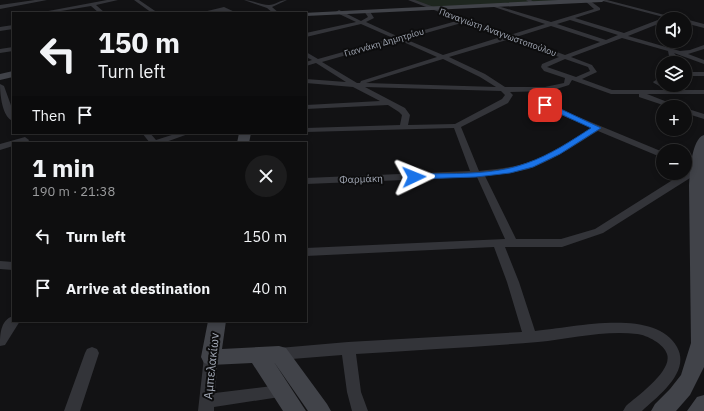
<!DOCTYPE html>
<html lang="en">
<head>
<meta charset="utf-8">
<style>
  body { margin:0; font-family:"IBM Plex Sans",sans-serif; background:#1c1c1d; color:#f1f3f6; height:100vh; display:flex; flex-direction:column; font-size:15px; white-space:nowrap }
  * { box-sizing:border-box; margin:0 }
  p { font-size:13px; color:#9b9c9e }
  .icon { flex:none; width:22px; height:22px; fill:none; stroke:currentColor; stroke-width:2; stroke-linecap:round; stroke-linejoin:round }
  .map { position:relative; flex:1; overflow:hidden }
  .side { position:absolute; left:12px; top:142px; width:295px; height:180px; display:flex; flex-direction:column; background:#0e0e0f; border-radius:0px; box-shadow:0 2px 6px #0003,0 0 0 1px #2e2e2f }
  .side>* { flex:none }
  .top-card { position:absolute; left:12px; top:12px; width:295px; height:122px; border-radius:0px; box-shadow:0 2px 6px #0003,0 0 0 1px #2e2e2f; background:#0e0e0f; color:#f1f3f6; overflow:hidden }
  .fabs { position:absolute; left:656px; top:12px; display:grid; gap:8px }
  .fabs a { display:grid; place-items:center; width:36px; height:36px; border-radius:50%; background:#0e0e0f; box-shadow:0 2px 6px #0003,0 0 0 1px #2e2e2f; font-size:20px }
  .pin { position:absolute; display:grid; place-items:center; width:34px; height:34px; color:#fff; margin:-17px; border-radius:8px; box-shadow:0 2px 6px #0006 }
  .me { position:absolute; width:44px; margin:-22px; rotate:88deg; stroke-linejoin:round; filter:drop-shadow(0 0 3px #0008) }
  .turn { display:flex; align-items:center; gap:14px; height:84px; padding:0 20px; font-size:18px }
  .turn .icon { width:52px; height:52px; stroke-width:2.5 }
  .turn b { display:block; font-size:28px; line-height:34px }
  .then { display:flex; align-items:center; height:38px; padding:0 20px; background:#0003; gap:8px; font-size:15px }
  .round { display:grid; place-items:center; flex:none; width:42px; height:42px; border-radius:21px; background:#1c1c1d }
  .summary { display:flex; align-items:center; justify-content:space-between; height:68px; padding:0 20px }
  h1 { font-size:24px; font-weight:700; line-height:30px }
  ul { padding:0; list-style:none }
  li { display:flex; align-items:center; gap:12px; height:52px; padding:0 20px }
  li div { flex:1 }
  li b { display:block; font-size:15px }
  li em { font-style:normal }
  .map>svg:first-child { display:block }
  .green { fill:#1e261f }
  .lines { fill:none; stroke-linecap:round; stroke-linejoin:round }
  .street { fill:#333439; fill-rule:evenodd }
  .secondary { fill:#414349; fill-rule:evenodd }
  .route { fill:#1a73e8; stroke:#114b97 }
  .labels { text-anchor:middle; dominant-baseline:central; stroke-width:4; stroke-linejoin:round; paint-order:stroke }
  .far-street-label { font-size:9px; fill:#a2a8b5; stroke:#0d0d0e }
  .street-label { font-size:10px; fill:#a2a8b5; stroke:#0d0d0e }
  .near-street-label { font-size:12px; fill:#a2a8b5; stroke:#0d0d0e }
</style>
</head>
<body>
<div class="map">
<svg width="704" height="411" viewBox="0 0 704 411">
  <rect width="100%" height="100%" fill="#121214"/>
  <path class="green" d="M410 0H602L432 8Z"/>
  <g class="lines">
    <path class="street" d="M35 0H47L0 9V5Z
      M107 0H118L96 5 105 13H99L91 6 49 13 43 12Z
      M134 0H139L158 13H152Z
      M244 0C252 0 262 5 269 5 275 5 280 0 287 0L272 7 279 13H273L267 8Z
      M408 0H415L510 35 545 24 491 6V4L551 22 594 9 585 1 589 0 600 8V10L575 18 624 33 663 18 665 19H663V22L628 36 680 51 690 50 704 45V49L688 54 704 60V64L674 53 683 63H676L669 56 668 51 622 38 571 57 592 65 597 72 582 79 612 90H667L654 83 653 82 656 80 663 83V85H668L678 90H704V94H647L680 107H669L639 97V94H611L572 80 569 85 550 91 510 92 513 95 508 103 461 127 479 171C495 169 511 168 526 163 549 156 571 140 592 128L542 107V103H545L663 152V158L598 131C578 143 557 158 534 167 519 173 501 174 485 176L516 239H561L595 229 690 169 685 167V161L704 169V175L698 173 603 233 562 247H505L519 282 535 331C572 328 655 307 677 347 691 372 658 396 642 411H623L626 406C637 396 673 371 667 354 664 344 647 335 637 334 604 330 570 339 538 342 477 347 416 350 356 354L361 392 368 411H352L347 392 342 355 279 360 274 358 272 354 274 350 279 348 348 342 522 332 507 282 494 247 306 256V248L505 239 477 177 306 184V178L470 171 454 128 306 132V128L400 125 402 115 399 112 388 105 306 109V105L380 101 353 87 306 83V79L346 82 316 63 306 66V62L312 60 306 57V52L318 59 393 38 361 24 306 37V33L356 22 337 13 336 12 339 10 361 21 368 17 364 11 369 10 374 18 366 22 399 37 460 20ZM570 20 618 35 606 40 557 24ZM465 22 504 36 443 55 405 39ZM551 26 600 42 565 55 516 37ZM510 39 559 57 542 64 541 67 544 71 565 78 564 83 545 87H505L485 74 449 57ZM399 40 437 57 361 81 360 83H357L322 62ZM443 59 480 77 496 87 366 83ZM565 59 588 67 590 71 576 77 547 67ZM365 87 501 91 505 95 502 99 455 124 408 125 410 115 405 108Z
      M526 0H531L535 3 531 4Z
      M599 0H607L680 19H671Z
      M224 7 237 13H229L224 11 199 13Z
      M685 19 704 24V28L685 23Z
      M13 25V29L0 31V27Z
      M13 47V51L0 53V49Z
      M685 72H704V76H685Z
      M0 84 4 86 13 111V121C2 117 0 94 0 84Z
      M685 108 704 114V119L685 113Z
      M142 133H150L156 140 178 133H191L163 143H150Z
      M25 137 29 140 28 142 13 143V146L0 150V144Z
      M0 261 13 262V270L0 269Z
      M13 316V321H20L5 345 0 346C0 336 0 320 13 316Z
      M92 347 97 349 99 353 80 411H64L85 353 87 349Z
      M211 351 216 353 218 357 215 393 281 385 286 386 288 391 286 396 214 407V411H198L204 357 206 353Z"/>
    <path class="secondary" d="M558 0H605L602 2 306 16V13H303Z
      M13 71V77L0 80V74Z
      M239 133H251L249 143H237Z
      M704 135V367L690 395 676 411H651L655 404 670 389 681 375 691 343 689 186C690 174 691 139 704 135Z
      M208 321H226L222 349 279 346 286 348 327 404 331 411H308L274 362 306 411H283L252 363 211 365 204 363 201 357Z
      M704 395V411H687L697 397Z"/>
  </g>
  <path class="route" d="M543 103H548L601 128 560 154 533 167 510 173 476 177 414 179 410 177 414 174C450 173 492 176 527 163 550 155 571 141 591 128L543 106Z"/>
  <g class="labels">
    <g class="far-street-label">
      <text transform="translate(498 32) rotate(20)">Παναγιώτη Αναγνωστοπούλου</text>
      <text transform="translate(384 42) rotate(-16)">Γιαννάκη Δημητρίου</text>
    </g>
    <g class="street-label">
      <text transform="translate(361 179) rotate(-2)">Φαρμάκη</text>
    </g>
    <g class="near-street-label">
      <text transform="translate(211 366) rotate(-84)">Αμπελακίων</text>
    </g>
  </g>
</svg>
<div class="fabs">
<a><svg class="icon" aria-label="sound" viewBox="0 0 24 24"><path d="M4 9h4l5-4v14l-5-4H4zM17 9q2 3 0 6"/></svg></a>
<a><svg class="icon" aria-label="layers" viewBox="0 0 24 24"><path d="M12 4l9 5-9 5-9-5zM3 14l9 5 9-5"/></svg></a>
<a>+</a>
<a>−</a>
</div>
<div class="pin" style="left:545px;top:105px;background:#d93025"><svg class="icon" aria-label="arrive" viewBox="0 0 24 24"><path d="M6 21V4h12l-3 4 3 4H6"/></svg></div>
<svg class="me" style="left:414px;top:177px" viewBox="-20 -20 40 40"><path d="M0-17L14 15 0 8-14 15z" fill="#1a73e8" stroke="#fff" stroke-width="4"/></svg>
<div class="top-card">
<div class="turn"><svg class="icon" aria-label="left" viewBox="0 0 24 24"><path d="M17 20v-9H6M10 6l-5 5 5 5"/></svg><div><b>150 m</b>Turn left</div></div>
<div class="then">Then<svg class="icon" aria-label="arrive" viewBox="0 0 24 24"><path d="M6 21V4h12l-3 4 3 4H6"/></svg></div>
</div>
<section class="side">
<div class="summary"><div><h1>1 min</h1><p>190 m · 21:38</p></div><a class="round"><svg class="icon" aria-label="close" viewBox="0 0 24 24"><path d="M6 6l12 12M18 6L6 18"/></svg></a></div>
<ul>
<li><svg class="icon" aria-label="left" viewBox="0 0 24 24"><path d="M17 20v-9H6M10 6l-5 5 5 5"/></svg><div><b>Turn left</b></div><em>150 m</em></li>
<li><svg class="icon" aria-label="arrive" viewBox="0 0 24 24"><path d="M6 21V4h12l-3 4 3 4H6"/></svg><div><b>Arrive at destination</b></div><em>40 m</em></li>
</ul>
</section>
</div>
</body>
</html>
